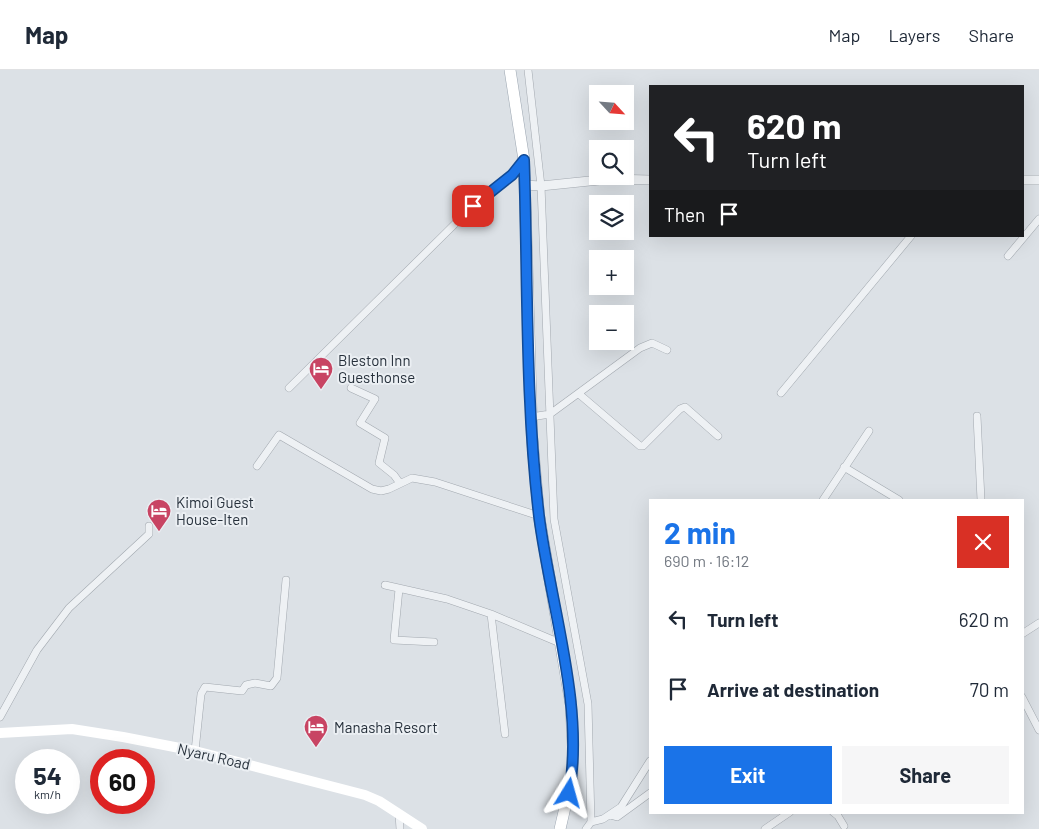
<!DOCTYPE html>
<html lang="en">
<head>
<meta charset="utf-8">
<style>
  body { margin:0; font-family:Barlow,sans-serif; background:#f6f6f7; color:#1f2937; height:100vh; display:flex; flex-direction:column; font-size:19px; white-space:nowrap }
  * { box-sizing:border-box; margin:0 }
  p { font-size:16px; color:#747a83 }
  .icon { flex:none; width:28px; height:28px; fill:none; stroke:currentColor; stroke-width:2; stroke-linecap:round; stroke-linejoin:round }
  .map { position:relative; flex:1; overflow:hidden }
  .details { position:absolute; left:649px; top:429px; width:375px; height:315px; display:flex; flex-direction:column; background:#fff; border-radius:0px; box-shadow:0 5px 20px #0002 }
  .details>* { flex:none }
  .guide { position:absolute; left:649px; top:15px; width:375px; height:152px; border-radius:0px; box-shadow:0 5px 20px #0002; background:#202124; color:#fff; overflow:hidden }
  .needle { width:32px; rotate:116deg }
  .controls { position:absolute; left:589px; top:15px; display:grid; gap:10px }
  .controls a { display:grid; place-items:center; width:45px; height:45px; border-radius:0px; background:#fff; box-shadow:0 5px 20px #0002; font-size:25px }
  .speed { position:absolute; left:15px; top:679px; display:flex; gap:10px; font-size:25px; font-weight:700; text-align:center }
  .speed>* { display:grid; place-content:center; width:65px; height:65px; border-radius:50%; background:#fff; box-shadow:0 5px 20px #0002; line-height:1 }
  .speed small { font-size:12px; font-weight:400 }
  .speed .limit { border:8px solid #d22; background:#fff; color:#111 }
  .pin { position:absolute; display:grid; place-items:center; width:42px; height:42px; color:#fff; margin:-21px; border-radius:10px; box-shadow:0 2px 8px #0006 }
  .me { position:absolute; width:55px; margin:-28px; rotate:8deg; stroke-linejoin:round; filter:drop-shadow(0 0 4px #0008) }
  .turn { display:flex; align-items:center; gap:18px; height:105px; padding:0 15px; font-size:22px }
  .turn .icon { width:65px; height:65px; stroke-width:2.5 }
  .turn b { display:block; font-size:35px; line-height:42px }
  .then { display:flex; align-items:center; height:48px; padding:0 15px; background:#0003; gap:10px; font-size:19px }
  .round { display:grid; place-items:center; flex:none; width:52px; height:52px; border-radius:0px; background:#f6f6f7 }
  .summary { display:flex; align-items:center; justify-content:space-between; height:85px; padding:0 15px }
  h1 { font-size:30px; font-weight:700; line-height:38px; color:#1a73e8 }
  .button { display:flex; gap:10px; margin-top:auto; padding:10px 15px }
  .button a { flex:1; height:58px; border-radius:0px; background:#1a73e8; color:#fff; font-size:20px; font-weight:700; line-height:58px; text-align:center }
  .button a+a { background:#f6f6f7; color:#1f2937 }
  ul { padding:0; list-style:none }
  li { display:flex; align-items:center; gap:15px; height:70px; padding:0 15px }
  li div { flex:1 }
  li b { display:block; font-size:19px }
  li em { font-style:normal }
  header { display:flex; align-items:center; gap:30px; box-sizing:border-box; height:70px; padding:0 25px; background:#fff; border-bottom:1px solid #e0e1e3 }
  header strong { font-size:24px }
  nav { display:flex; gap:28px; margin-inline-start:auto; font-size:18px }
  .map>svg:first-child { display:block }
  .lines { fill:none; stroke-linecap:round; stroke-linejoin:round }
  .minor-casing { stroke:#a2a8af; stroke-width:8 }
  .tertiary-casing { stroke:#a2a8af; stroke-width:10 }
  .primary-casing { stroke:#9ca6b1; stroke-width:12 }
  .minor { stroke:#eef1f4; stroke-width:7 }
  .tertiary { stroke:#eef1f4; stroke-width:9 }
  .secondary { stroke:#fff; stroke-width:10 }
  .primary { stroke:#fff; stroke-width:11 }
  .route-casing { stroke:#114b97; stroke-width:12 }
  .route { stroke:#1a73e8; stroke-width:9 }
  .labels { text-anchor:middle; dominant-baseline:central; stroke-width:4; stroke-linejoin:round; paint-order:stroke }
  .poi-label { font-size:15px; fill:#26303b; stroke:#ebeff3; text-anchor:start }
  .street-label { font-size:15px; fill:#26303b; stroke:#ebeff3 }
</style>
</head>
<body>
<header>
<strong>Map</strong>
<nav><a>Map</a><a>Layers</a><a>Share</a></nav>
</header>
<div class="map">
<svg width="1039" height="759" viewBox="0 0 1039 759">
  <rect width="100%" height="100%" fill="#dce1e6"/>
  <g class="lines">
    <defs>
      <path id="minor" d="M528 0 541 116 554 449 588 634 591 752
        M1008 186 1039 149
        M289 318 473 136 512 105 523 90
        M351 318 375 329 360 353 385 368 379 393 394 405 399 412
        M781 323 911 166
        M579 324 640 376H643L680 339 685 337 718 366
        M977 346 981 430
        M531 347 550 344 640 278 652 273 667 280
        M257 396 279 365 372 419 381 421 389 419 412 408 435 412 539 446
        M844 397 899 430
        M823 430 869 361
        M385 515 447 529 491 544 560 573
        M399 519 394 570 434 572
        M491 544 505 664
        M1022 564 1039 553
        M1022 627 1039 660
        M0 647 37 580 69 538 149 464V456
        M195 681 201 624 205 617 242 621 246 615 255 613 271 616 277 608 286 510
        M833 742 838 746 844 756
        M399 744 400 759
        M610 745 617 747 650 723
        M586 759 591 752 603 749 621 737 650 691
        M765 759 790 742"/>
      <path id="tertiary" d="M1022 110H1039
        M524 115 541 116 609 109 650 110"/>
      <path id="primary" d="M510 0 524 90 532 367 539 446 571 635 573 677 572 707 560 759"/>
    </defs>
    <use href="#minor" class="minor-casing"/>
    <use href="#tertiary" class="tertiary-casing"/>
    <use href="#primary" class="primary-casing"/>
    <use href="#minor" class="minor"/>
    <use href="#tertiary" class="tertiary"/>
    <path class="secondary" d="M0 663 72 659 123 667 195 681 365 725 379 731 422 759"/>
    <use href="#primary" class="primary"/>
  </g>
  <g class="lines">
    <defs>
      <path id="route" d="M473 136 512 105 524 90C528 208 525 328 539 446 550 533 585 637 569 723"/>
    </defs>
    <use href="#route" class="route-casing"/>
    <use href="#route" class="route"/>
  </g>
  <defs>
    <symbol id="hotel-pin" viewBox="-11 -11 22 30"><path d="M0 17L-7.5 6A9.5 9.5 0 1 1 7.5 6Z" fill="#c84463" stroke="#ebeff3"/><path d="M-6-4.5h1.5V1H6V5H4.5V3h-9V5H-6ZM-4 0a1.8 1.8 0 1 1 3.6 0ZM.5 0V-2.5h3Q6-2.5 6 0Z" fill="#fff"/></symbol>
  </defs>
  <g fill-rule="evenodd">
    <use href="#hotel-pin" x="307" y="285" width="28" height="38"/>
    <use href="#hotel-pin" x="145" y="427" width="28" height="38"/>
    <use href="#hotel-pin" x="302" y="643" width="28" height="38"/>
  </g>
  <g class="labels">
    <g class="poi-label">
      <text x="338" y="290">Bleston Inn<tspan x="338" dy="17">Guesthonse</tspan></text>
      <text x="176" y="432">Kimoi Guest<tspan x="176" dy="17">House-Iten</tspan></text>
      <text x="334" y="657">Manasha Resort</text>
    </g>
    <g class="street-label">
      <text transform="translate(214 686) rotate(13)">Nyaru Road</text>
    </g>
  </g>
</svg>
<div class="controls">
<a><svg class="needle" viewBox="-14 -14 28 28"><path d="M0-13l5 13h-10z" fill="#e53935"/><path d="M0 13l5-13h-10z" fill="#747a83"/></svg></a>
<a><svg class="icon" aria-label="search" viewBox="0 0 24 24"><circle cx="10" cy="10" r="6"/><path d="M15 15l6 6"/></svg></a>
<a><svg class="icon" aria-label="layers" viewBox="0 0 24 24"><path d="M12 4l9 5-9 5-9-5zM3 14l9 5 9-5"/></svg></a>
<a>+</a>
<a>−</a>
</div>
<div class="speed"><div>54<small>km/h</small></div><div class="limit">60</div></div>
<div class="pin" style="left:473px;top:136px;background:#d93025"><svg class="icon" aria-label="arrive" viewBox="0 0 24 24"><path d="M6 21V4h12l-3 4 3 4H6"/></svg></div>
<svg class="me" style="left:569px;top:723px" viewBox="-20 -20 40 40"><path d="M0-17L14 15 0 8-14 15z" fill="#1a73e8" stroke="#fff" stroke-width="4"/></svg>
<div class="guide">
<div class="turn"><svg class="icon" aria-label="left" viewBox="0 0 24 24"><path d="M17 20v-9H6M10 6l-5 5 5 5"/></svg><div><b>620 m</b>Turn left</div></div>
<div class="then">Then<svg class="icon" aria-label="arrive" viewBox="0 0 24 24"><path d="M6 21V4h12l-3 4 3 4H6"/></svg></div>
</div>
<section class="details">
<div class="summary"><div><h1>2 min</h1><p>690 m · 16:12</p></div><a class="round" style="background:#d93025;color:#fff"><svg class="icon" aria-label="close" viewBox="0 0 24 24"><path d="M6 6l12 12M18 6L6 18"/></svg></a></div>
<ul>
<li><svg class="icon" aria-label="left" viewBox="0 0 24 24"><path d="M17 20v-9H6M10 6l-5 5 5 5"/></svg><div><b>Turn left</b></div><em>620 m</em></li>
<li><svg class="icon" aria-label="arrive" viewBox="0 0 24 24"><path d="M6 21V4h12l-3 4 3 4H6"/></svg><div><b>Arrive at destination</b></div><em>70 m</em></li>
</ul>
<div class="button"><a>Exit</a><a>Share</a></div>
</section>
</div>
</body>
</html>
